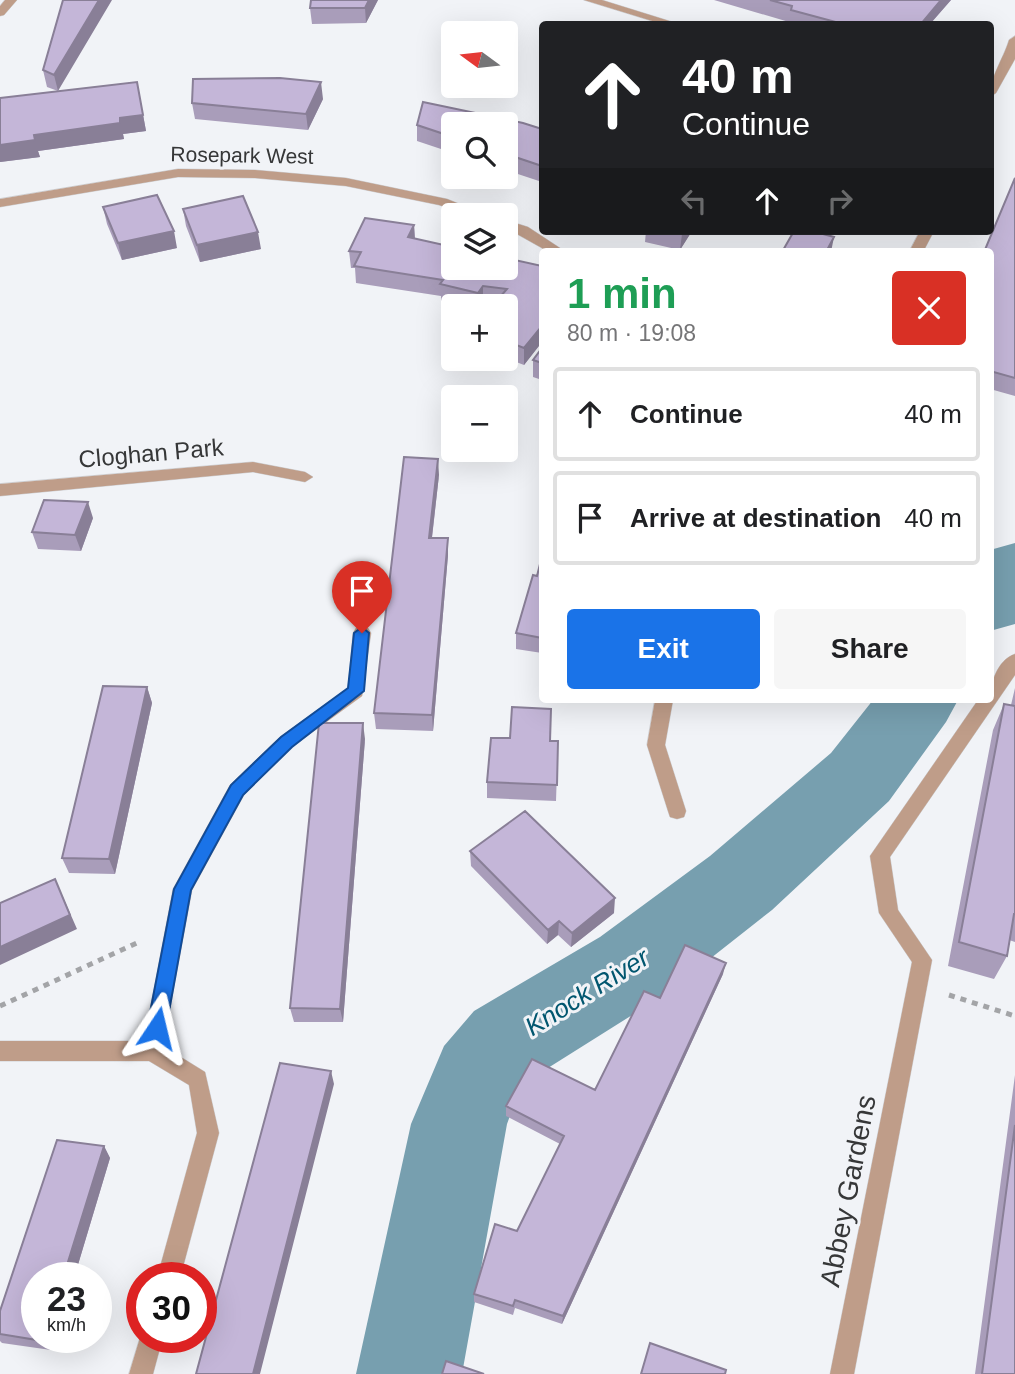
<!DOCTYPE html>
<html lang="en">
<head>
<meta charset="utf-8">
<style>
  body { margin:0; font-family:Arial,sans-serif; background:#f6f6f6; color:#202124; height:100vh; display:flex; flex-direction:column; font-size:26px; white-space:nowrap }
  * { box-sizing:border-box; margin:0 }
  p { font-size:23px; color:#757577 }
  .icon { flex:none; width:38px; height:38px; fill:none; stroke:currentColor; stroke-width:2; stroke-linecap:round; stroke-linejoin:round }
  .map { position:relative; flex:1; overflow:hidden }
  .details { position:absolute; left:539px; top:248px; width:455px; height:455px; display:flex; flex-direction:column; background:#fff; border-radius:7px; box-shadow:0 7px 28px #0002 }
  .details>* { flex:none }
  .hud { position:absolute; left:539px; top:21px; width:455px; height:214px; border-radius:7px; box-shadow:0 7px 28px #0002; background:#202124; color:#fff; overflow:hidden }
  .needle { width:46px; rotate:285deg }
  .controls { position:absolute; left:441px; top:21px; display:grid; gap:14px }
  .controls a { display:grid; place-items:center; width:77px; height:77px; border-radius:7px; background:#fff; box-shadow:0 7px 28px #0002; font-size:35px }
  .speed { position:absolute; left:21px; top:1262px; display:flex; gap:14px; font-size:35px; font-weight:700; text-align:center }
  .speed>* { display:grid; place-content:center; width:91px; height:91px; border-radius:50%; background:#fff; box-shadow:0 7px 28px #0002; line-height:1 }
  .speed small { font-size:18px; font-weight:400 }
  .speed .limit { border:10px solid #d22; background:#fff; color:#111 }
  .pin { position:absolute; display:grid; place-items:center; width:60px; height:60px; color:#fff; margin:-72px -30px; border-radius:50% 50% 50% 0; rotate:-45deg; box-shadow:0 0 7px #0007 }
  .pin .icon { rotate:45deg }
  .me { position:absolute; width:77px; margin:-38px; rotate:10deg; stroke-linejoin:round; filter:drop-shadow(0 0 5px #0008) }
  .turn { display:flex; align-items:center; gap:24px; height:147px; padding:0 28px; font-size:32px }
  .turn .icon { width:91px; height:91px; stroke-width:2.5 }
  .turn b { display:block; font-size:49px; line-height:60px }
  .lanes { display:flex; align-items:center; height:66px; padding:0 28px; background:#0003; justify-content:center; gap:35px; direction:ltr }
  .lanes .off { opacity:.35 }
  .round { display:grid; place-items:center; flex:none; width:74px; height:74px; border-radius:7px; background:#f6f6f6 }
  .headline { display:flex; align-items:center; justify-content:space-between; height:119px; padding:0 28px }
  h1 { font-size:42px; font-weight:700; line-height:52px; color:#1e9e55 }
  .action { display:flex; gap:14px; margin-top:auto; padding:14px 28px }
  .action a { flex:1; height:80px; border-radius:7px; background:#1a73e8; color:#fff; font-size:28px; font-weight:700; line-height:80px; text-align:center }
  .action a+a { background:#f6f6f6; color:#202124 }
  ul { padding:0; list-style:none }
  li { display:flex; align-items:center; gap:21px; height:94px; margin:0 14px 10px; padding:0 14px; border:4px solid #e0e0e0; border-radius:7px }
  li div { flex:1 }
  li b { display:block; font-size:26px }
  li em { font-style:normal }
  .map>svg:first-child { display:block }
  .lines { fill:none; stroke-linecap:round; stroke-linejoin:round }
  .river { fill:#779faf; fill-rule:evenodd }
  .street-casing { stroke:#cfd1d5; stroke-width:1 }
  .path { stroke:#a3a4a7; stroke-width:5; stroke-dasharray:6 6; stroke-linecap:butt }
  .street { fill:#bf9d89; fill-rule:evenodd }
  .wall { fill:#a99dba }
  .shaded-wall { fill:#897f97 }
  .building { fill:#c4b6d8; stroke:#897f97; stroke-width:2 }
  .route { fill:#1a73e8; stroke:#114b97; stroke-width:2 }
  .labels { text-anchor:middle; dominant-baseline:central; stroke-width:6; stroke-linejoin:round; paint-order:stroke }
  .far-street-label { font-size:21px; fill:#363738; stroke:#f1f3f7 }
  .street-label { font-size:24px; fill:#363738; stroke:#f1f3f7 }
  .water-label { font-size:26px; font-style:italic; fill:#01566f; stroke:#f1f3f7 }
  .near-street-label { font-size:28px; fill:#363738; stroke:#f1f3f7 }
</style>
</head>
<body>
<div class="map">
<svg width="1015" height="1374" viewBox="0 0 1015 1374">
  <rect width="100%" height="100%" fill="#f1f3f7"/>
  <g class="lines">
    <path class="river" d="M1015 543V624L990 631V550Z
      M873 700H958L946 722 889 801 772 910 664 995 540 1073 514 1105 507 1124 462 1374H356L411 1124 444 1046 474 1011 600 937 710 856 831 753Z"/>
    <defs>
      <path id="street" d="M5 0H17L4 15 0 16V6Z
        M584 0H602L679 24H662Z
        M1015 36V59L996 93 990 97C990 76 1003 60 1009 40Z
        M178 169 255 170 346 178 447 199 487 215H468L439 205 346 186 255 178 178 177 0 207V199Z
        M506 220 528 227 566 252H549L506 228Z
        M920 231H934L923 252H909Z
        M253 462 305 472 313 477 305 482 253 472 0 496V484Z
        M362 626 368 628 371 633 362 696 292 747 244 795 192 890 163 1046 205 1072 219 1133 180 1278H157L197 1133 189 1085 149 1061H0V1041H144L173 889 230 785 280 737 348 688 353 633 356 628Z
        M1015 654V675L890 857 898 910 932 960 854 1374H830L912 962 879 913 870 856 978 700H990C990 684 997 660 1015 654Z
        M655 700H673L665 745 686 811 684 817 677 819 670 817 668 811 647 745Z
        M142 1331V1337H163L153 1374H129Z"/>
    </defs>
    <use href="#street" class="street-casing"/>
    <path class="path" d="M949 995 1015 1016
      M0 1006 139 942"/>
    <use href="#street" class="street"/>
  </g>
  <path class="wall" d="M63 0 58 91 137 82 146 131 123 134 124 139 38 151 40 157 0 162 58 91 47 87 43 70Z
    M378 0 366 23 312 24 310 8Z
    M714 0H951L930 24H789V22Z
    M323 99 308 130 195 119 192 103Z
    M423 102 523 123 542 129V182L506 170V124H453V153L417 141V125Z
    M1015 178V396L990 389V252Z
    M103 207 177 248 122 260 107 224Z
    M183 209 261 249 200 262 186 226Z
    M414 225 415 239 542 266V342L524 365 506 358V306L483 303 481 306H464L441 301V296L356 283 355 268H351L349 251Z
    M646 231H692L680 250 645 242Z
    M542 348V380L533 377V360Z
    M439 475 432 538 448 555 433 731 376 729 374 713Z
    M93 518 81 551 38 549 32 532Z
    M542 556V653L516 649V633L537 576Z
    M147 687 152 703 115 874 69 873 62 858Z
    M1015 688V942L1009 940 1007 956 994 979 948 966 993 730 1004 704 1011 705Z
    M365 739 343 1022H294L290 1008Z
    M550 741H558L556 801 487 798V782Z
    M470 851 614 913 571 947 558 935 547 944 471 866Z
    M723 974 562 1324 515 1308 513 1315 474 1302V1294L517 1231 560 1144 506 1116V1106L595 1090 660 998Z
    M1015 1075V1374H975Z
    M104 1146 110 1158 74 1278H37V1337H56L51 1350 2 1343 0 1341V1334Z"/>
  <path class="shaded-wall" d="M99 0H112L58 91 54 75Z
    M369 0H378L366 23 365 8Z
    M941 0H951L930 24H921Z
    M137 82 146 131 123 134 124 139 38 151 40 157 0 162V145L34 135 120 118Z
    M321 82 323 99 308 130 306 114Z
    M414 225 415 242 408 237Z
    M174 231 177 248 122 260 118 243Z
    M683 231H692L680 250 682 234Z
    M258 232 261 249 200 262 197 245Z
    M834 237 831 252H826Z
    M483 286V303L481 306H479L478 293Z
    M542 326V342L524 365V348Z
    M438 459 439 475 430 554 429 538Z
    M88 502 93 518 81 551 75 535Z
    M448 538V555L433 731 432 715Z
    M147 687 152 703 115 874 109 859Z
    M363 723 365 739 343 1022 340 1009Z
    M55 879 77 929 0 965V947Z
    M615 898 614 913 571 947 572 933Z
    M559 921 558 935 547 944 548 930Z
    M726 963 723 974 562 1324 563 1316Z
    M331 1071 334 1084 260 1374H253Z
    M104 1146 110 1158 74 1278H63Z
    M44 1337H56L51 1350 43 1341Z"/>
  <path class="building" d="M63 0H99L54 75 43 70Z
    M311 0H369L365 8H310Z
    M770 0H941L921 24H843L791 10 792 6Z
    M280 78 321 82 306 114 192 103 193 79Z
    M137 82 143 115 120 118V123L34 135 35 140 0 145V98Z
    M423 102 523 123 542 129V166L506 154V124H453V137L417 125Z
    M1015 178V378L990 371V252H984Z
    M157 195 174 231 118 243 103 207Z
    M243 196 258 232 197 245 183 209Z
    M365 218 414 225 408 237 453 247V268H506V258L542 266V326L524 348 506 341V306H492L507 289 483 286 478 293 440 284 443 280 354 266 361 252 349 251Z
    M794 231H812L834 237 826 252H782Z
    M542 348V363L533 360Z
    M404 457 438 459 429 538H448L432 715 374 713Z
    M44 500 88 502 75 535 32 532Z
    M542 556V638L516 633 533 575 537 576Z
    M103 686 147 687 109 859 62 858Z
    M1004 704 1015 706V914H1014L1007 956 959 942Z
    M512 707 551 709 550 741H558L557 785 487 782 491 738H510Z
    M319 723H363L340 1009 290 1008Z
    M525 811 615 898 572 933 559 921 548 930 470 851Z
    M55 879 70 915 0 947V903Z
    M685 945 726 963 563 1316 515 1300 513 1306 474 1294 495 1224 517 1231 564 1136 506 1106 532 1059 595 1090 644 991 660 998Z
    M280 1063 331 1071 253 1374H196Z
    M1015 1125V1374H982Z
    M57 1140 104 1146 63 1278H37V1337H44L43 1341 0 1334V1311Z
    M650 1343 726 1370 725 1374H641Z
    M446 1361 484 1374H442Z"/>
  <path class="route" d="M362 627 369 633 364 691 292 747 243 795 191 890 166 1028 163 1034 157 1036 150 1034 147 1028 174 889 231 785 281 737 348 688 354 633Z"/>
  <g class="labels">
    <g class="far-street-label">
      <text transform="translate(242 155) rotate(1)">Rosepark West</text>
    </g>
    <g class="street-label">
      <text transform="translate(151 453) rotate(-5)">Cloghan Park</text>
    </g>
    <g class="water-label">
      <text transform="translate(587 992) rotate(-32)">Knock River</text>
    </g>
    <g class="near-street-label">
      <text transform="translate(848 1191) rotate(-79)">Abbey Gardens</text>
    </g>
  </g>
</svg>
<div class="controls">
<a><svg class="needle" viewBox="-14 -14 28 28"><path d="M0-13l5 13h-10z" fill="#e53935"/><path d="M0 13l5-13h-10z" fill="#757577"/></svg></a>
<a><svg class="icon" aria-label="search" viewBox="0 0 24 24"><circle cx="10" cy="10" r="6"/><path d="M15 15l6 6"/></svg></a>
<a><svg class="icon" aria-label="layers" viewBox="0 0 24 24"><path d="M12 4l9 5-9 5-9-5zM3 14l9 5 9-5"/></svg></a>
<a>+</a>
<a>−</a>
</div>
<div class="speed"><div>23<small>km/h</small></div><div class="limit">30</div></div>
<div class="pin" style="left:362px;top:633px;background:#d93025"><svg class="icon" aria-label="arrive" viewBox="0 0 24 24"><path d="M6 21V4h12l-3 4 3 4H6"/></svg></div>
<svg class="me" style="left:157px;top:1028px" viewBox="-20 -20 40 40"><path d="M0-17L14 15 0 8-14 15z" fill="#1a73e8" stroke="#fff" stroke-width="4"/></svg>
<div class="hud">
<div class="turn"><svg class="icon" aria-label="ahead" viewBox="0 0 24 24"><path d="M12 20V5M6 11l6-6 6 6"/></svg><div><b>40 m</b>Continue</div></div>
<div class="lanes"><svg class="icon off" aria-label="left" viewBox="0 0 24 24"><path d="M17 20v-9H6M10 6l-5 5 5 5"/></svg><svg class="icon" aria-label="ahead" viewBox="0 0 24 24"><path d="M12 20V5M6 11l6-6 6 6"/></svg><svg class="icon off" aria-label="right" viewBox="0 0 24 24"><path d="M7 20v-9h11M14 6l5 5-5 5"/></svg></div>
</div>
<section class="details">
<div class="headline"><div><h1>1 min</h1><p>80 m · 19:08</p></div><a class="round" style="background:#d93025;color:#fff"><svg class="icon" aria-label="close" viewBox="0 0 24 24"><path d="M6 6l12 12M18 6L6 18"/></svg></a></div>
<ul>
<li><svg class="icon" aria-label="ahead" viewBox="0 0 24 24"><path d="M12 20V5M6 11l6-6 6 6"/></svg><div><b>Continue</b></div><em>40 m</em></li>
<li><svg class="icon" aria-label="arrive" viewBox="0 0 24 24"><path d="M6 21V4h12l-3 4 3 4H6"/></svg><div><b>Arrive at destination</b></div><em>40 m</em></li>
</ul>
<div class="action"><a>Exit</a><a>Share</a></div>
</section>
</div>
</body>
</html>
